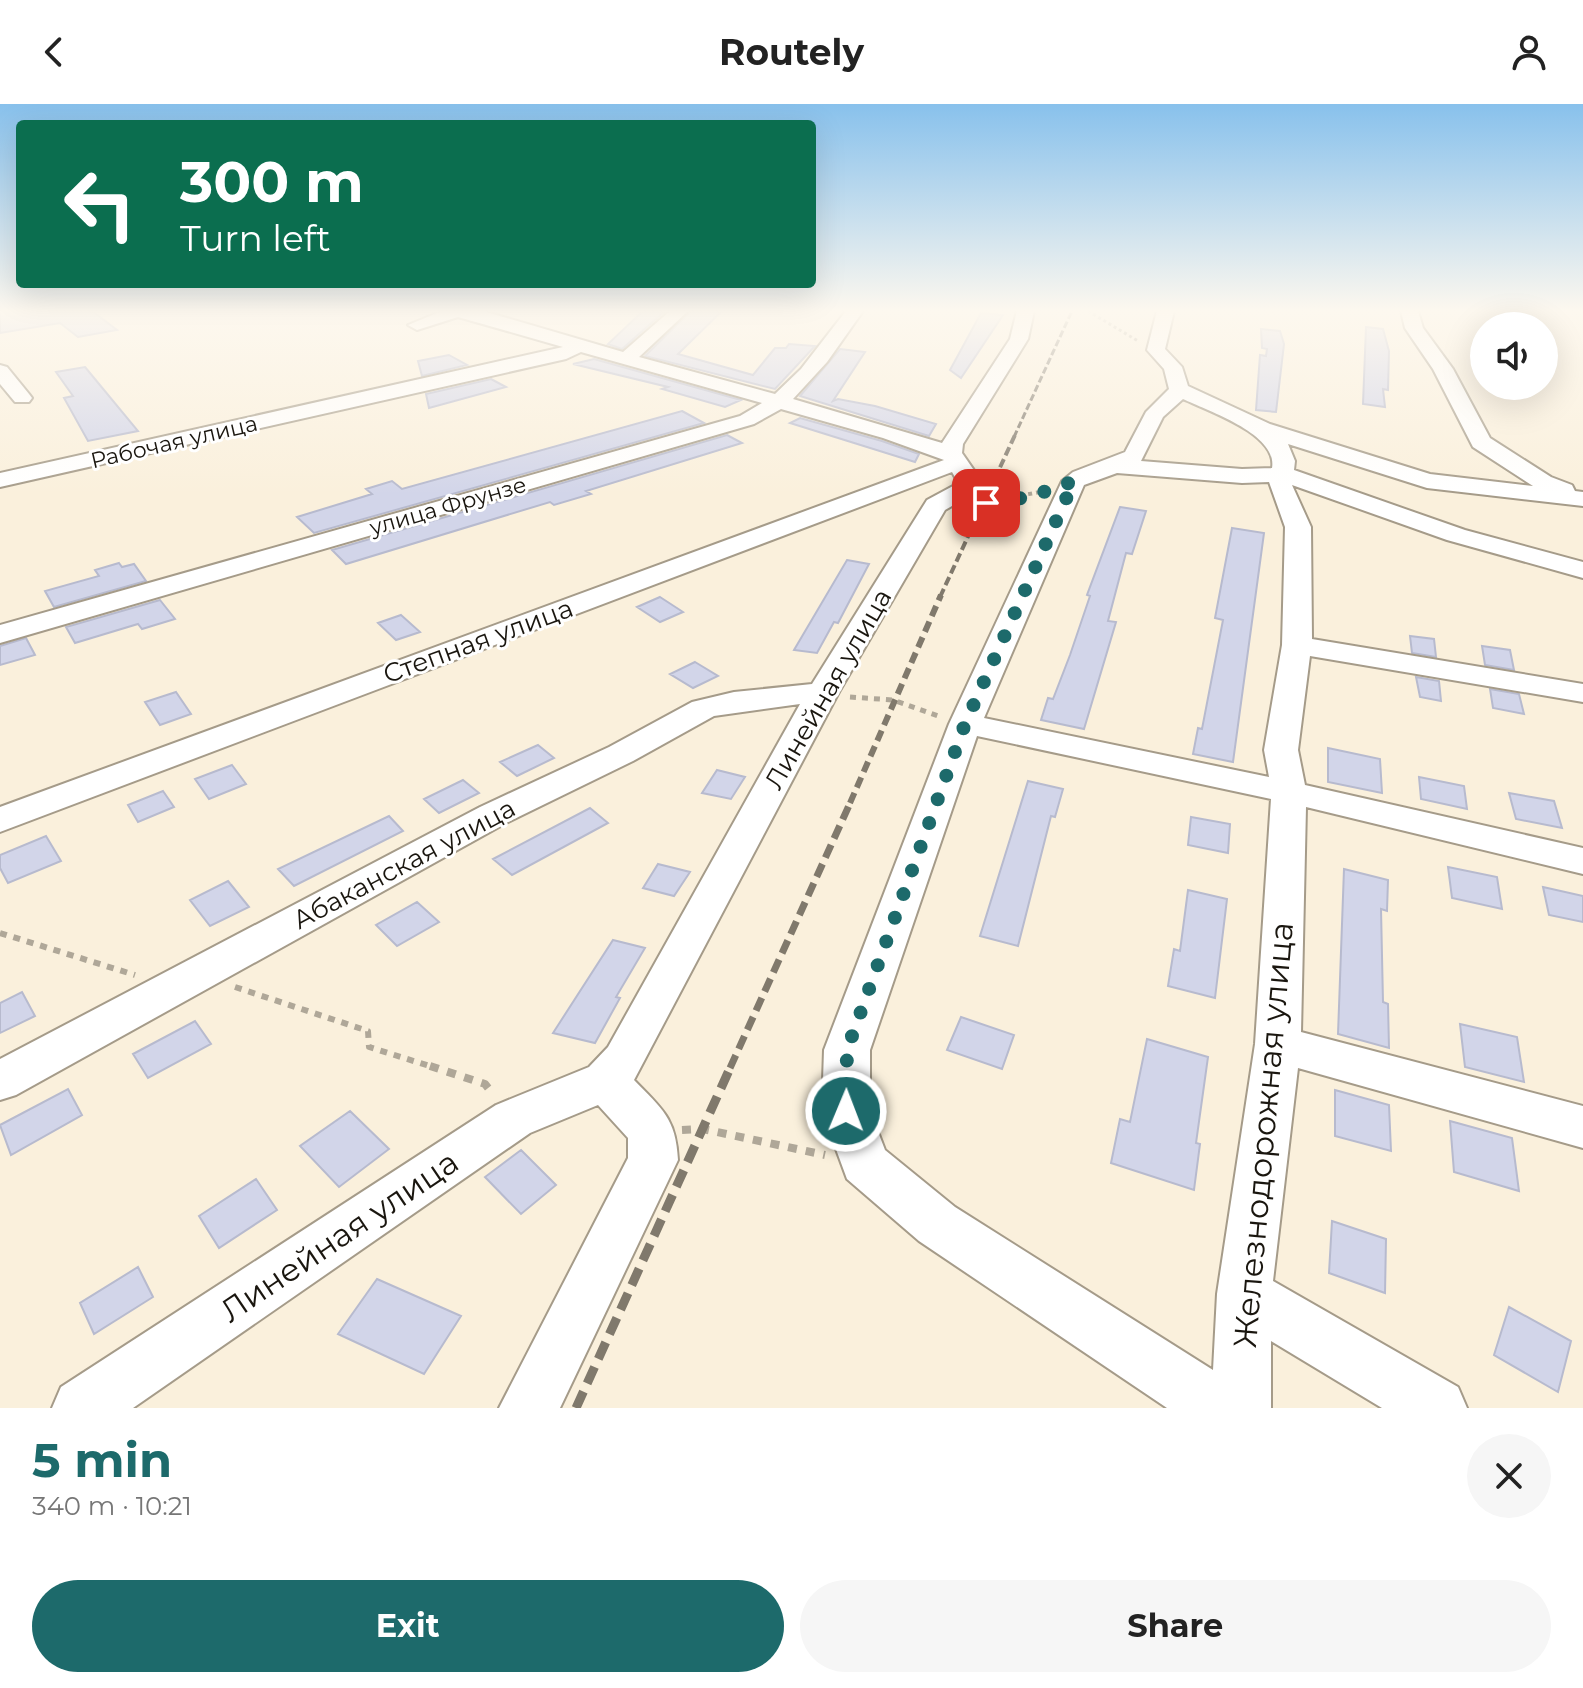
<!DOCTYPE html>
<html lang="en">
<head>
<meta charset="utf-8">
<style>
  body { margin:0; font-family:Montserrat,sans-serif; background:#f6f6f6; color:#222; height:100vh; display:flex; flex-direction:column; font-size:30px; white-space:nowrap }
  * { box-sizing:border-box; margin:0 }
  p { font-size:26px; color:#767676 }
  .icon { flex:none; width:44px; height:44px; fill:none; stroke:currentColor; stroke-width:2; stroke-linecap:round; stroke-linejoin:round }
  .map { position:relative; height:1304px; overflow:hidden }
  .drawer { display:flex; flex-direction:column; background:#fff; flex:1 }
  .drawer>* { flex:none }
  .hud { position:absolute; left:16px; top:16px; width:800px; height:168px; border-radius:8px; box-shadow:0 8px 32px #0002; background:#0b6e4f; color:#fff; overflow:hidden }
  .fabs { position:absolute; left:1470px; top:208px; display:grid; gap:16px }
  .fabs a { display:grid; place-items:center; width:88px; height:88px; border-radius:50%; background:#fff; box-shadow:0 8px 32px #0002; font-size:40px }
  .pin { position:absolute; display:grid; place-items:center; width:68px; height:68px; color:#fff; margin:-34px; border-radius:16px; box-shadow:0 4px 12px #0006 }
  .me { position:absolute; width:88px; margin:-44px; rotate:1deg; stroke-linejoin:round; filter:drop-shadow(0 0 6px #0008) }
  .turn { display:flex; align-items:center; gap:28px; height:168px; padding:0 32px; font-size:36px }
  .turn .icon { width:104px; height:104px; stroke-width:2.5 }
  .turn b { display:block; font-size:56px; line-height:68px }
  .round { display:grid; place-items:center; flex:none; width:84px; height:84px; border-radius:42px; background:#f6f6f6 }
  .summary { display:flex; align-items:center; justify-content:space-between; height:136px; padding:0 32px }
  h1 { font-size:48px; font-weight:700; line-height:60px; color:#1d6a6b }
  .cta { display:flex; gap:16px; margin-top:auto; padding:16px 32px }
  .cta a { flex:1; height:92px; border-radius:48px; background:#1d6a6b; color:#fff; font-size:32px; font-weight:700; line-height:92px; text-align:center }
  .cta a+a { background:#f6f6f6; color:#222 }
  header { display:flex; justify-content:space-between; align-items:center; height:104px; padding:0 32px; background:#fff; font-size:36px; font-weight:700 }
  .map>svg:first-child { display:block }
  .building { fill:#d2d5e9; stroke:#b7bace; stroke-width:2 }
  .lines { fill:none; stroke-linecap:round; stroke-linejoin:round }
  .minor-casing { stroke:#a59b89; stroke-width:4 }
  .path-far4 { stroke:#afa798; stroke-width:3; stroke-dasharray:3 3; stroke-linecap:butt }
  .path-far3 { stroke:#afa798; stroke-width:4; stroke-dasharray:4 4; stroke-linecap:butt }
  .path-far2 { stroke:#afa798; stroke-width:5; stroke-dasharray:6 6; stroke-linecap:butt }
  .path-far1 { stroke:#afa798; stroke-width:6; stroke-dasharray:7 7; stroke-linecap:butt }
  .path { stroke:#afa798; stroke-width:8; stroke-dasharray:9 9; stroke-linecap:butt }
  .minor { fill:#fff; fill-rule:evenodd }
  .rail-far4 { stroke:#80796c; stroke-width:3; stroke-dasharray:7 3; stroke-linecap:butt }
  .rail-far3 { stroke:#80796c; stroke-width:4; stroke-dasharray:9 4; stroke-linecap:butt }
  .rail-far2 { stroke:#80796c; stroke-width:6; stroke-dasharray:11 6; stroke-linecap:butt }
  .rail-far1 { stroke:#80796c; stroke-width:7; stroke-dasharray:14 7; stroke-linecap:butt }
  .rail { stroke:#80796c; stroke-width:9; stroke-dasharray:18 9; stroke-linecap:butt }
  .route { stroke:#1d6a6b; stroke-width:14; stroke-dasharray:0 25.2 }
  .labels { text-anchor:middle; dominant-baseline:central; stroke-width:6; stroke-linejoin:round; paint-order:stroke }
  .far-street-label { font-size:22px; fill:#1a160f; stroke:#fff }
  .street-label { font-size:26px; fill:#1a160f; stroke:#fff }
  .near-street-label { font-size:32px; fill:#1a160f; stroke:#fff }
</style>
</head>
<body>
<header><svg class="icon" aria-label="back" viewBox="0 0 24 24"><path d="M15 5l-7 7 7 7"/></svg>Routely<svg class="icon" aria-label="person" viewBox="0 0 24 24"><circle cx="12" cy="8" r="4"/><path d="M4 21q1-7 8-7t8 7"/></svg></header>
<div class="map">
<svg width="1583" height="1304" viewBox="0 0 1583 1304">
  <rect width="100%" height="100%" fill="#faf0dc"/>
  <path class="building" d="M0 207H92L117 226 78 233 60 219 0 229Z
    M643 207H665L622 245 608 240Z
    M691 207H722L678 250 753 271 775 244H786L789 240 815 242 775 285 645 252Z
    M981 209 1003 211 961 274 950 266Z
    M1366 223 1383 225 1389 247 1388 286 1383 285 1385 303 1363 300Z
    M1261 225 1280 227 1284 240 1276 308 1256 306 1260 251 1266 252 1267 245 1262 244Z
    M840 245 865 248 833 297 838 295 875 302 936 320 929 332 800 292Z
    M449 251 467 261 422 272 418 257Z
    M594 255 741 296 725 303 662 285 668 283 573 260Z
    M85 263 138 327 88 337 64 294 73 292 56 268Z
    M491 275 506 283 429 304 426 290Z
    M682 307 704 319 314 429 297 413 372 390 366 385 392 377 402 385Z
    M800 314 882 337 919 350 915 358 790 319Z
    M727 331 742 339 586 387 591 390 554 401 550 398 346 460 332 446Z
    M1120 403 1146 407 1132 450 1126 449 1108 517 1116 518 1084 625 1041 616 1048 594 1053 595 1070 551 1090 492 1087 491Z
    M1232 424 1264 429 1233 658 1193 650 1198 624 1202 625 1223 516 1215 514Z
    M847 456 869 460 838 519 834 518 817 549 794 546Z
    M119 459 122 463 134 460 146 477 54 503 45 487 99 472 95 466Z
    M660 493 683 508 660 518 637 503Z
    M160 496 175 515 142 525 138 520 75 539 66 523Z
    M401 511 420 528 396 536 378 519Z
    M1410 532 1434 535 1436 553 1412 549Z
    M26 534 35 551 0 561V542Z
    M1482 542 1510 546 1514 566 1485 561Z
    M695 558 718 572 693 584 670 570Z
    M1416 573 1439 577 1441 597 1420 593Z
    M1490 585 1519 590 1524 610 1493 604Z
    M176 588 191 610 160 621 145 598Z
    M538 641 554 654 517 672 500 658Z
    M1328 644 1380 655 1382 689 1328 678Z
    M232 661 246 680 209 695 195 675Z
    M717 666 745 673 731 695 702 689Z
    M1419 673 1464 682 1467 705 1421 695Z
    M463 676 479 689 439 709 424 695Z
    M1028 677 1063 685 1055 713 1051 712 1018 842 980 832Z
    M163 687 174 703 138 718 128 701Z
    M1509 689 1554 697 1562 724 1516 715Z
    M590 704 608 719 512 771 493 755Z
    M389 712 403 727 294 782 278 765Z
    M1191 713 1230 720 1228 749 1188 741Z
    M46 732 61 757 8 779 0 764V751Z
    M658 760 690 768 674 792 643 784Z
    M1448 763 1497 773 1502 805 1452 794Z
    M1344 765 1388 776 1387 807 1381 805 1383 898 1388 900 1389 944 1338 930Z
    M228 777 249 803 210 822 190 796Z
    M1543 783 1583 792V818L1549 811Z
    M1188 786 1227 795 1215 894 1168 882 1174 845 1180 847Z
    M417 798 439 818 397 842 376 821Z
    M613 836 645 844 616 893 620 894 595 939 553 929Z
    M22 888 35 912 0 929V899Z
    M961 913 1014 931 1002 965 947 946Z
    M195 917 211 940 148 974 133 950Z
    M1460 920 1517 933 1524 978 1465 963Z
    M1147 935 1208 953 1196 1039 1200 1040 1194 1086 1111 1059 1120 1015 1130 1018Z
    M68 985 82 1011 11 1051 0 1021Z
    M1335 986 1389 1001 1391 1047 1335 1032Z
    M350 1007 389 1045 339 1083 300 1042Z
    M1450 1017 1512 1034 1519 1087 1454 1068Z
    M521 1046 556 1081 521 1110 485 1073Z
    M256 1075 277 1106 219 1144 199 1112Z
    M1332 1117 1386 1135 1385 1189 1329 1169Z
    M138 1163 153 1193 94 1230 80 1199Z
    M377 1175 461 1212 424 1270 338 1230Z
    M1509 1203 1571 1237 1558 1288 1494 1251Z"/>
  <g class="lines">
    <defs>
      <path id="minor" d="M442 207H483L623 248 670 207H688L639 253 775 290 801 265 846 207H863L827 258 793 295 942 339 1010 235 1017 207H1034L1028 235 963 340 962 349 980 375 971 391 945 406 839 588 634 976C662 1005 676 1014 678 1056L560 1304H499L628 1054V1034L598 1001 530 1029 133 1304H52L61 1283 496 1001 589 963 608 943 800 600 714 612 633 657 506 719 16 991 0 996V955L480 703 609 643 692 598 734 588 812 580 927 396 953 382 956 375 952 368 0 728V703L944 356 883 334 781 305 754 320 0 539V521L740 312 762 299 581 248 566 255 0 383V369L563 243 458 213 417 226 408 221Z
        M1157 207H1174L1165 245 1182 263 1188 282 1270 320 1430 370 1533 382 1473 343 1433 265 1405 224 1401 207H1418L1423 224 1453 265 1490 334 1551 373 1572 381 1575 387 1583 388V402L1427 384 1288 340 1295 357 1294 366 1465 426 1583 458V474L1447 436 1292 381 1311 423 1312 535 1583 580V598L1310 552 1298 646 1305 681 1583 744V770L1306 703 1301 928 1583 1002V1044L1298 964 1273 1177 1458 1283 1467 1304H1382L1271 1237V1304H1167L919 1137 847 1075 822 1007 824 946 949 620 1062 377 1073 368 1125 348 1146 308 1169 285 1164 265 1147 246ZM1183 295C1208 307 1278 330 1272 364L1242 365 1141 357 1163 313ZM1117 369 1242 379 1269 378 1285 423 1282 541 1264 646 1269 673 984 614 1084 381ZM977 632 1271 695 1255 940 1217 1190 1213 1266 955 1103 885 1046 870 1007V946Z
        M0 261 7 263 29 290 32 294 29 298H15L0 280Z"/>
    </defs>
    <use href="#minor" class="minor-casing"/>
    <path class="path-far4" d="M1088 207 1138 237"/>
    <path class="path-far3" d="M981 399 1045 387"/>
    <path class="path-far2" d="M850 593 893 596 941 613"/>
    <path class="path-far1" d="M0 829 135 871
      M235 883 368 927 369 943 436 964"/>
    <path class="path" d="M430 962 485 980 492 989
      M682 1026 703 1025 825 1051"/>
    <use href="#minor" class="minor"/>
    <path class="rail-far4" d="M1014 333 1072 207"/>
    <path class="rail-far3" d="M940 493 1015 331"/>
    <path class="rail-far2" d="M850 699 941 491"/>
    <path class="rail-far1" d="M730 964 851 697"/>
    <path class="rail" d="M576 1304 731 962"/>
  </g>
  <linearGradient id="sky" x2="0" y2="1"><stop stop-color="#88c1ec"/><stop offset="0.53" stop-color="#fdf8ef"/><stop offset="1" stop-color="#fdf8ef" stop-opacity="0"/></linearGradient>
  <rect width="1583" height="390" fill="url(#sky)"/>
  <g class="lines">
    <path class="route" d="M846 1007 847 946 965 620 1074 377 1030 393 986 399"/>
  </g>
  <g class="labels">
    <g class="far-street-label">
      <text transform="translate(174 338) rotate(-13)">Рабочая улица</text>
      <text transform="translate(448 402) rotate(-16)">улица Фрунзе</text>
    </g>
    <g class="street-label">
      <text transform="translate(478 537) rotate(-20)">Степная улица</text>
      <text transform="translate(828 585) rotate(-60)">Линейная улица</text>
      <text transform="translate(404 760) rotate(-28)">Абаканская улица</text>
    </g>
    <g class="near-street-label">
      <text transform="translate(1263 1031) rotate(-85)">Железнодорожная улица</text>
      <text transform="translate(339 1132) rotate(-34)">Линейная улица</text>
    </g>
  </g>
</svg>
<div class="fabs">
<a><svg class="icon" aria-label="sound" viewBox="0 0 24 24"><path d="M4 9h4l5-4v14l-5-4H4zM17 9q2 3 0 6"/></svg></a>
</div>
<div class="pin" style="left:986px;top:399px;background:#d93025"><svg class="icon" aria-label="arrive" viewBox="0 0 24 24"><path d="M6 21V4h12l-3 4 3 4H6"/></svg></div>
<svg class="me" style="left:846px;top:1007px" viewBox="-20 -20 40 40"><circle r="17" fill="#1d6a6b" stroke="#fff" stroke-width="3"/><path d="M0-11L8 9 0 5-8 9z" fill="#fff"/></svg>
<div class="hud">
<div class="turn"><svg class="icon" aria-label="left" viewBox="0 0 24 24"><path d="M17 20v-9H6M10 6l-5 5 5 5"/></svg><div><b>300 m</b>Turn left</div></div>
</div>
</div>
<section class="drawer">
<div class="summary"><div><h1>5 min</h1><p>340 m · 10:21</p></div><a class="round"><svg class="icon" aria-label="close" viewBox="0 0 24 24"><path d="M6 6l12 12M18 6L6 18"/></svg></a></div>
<div class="cta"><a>Exit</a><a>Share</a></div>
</section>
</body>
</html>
